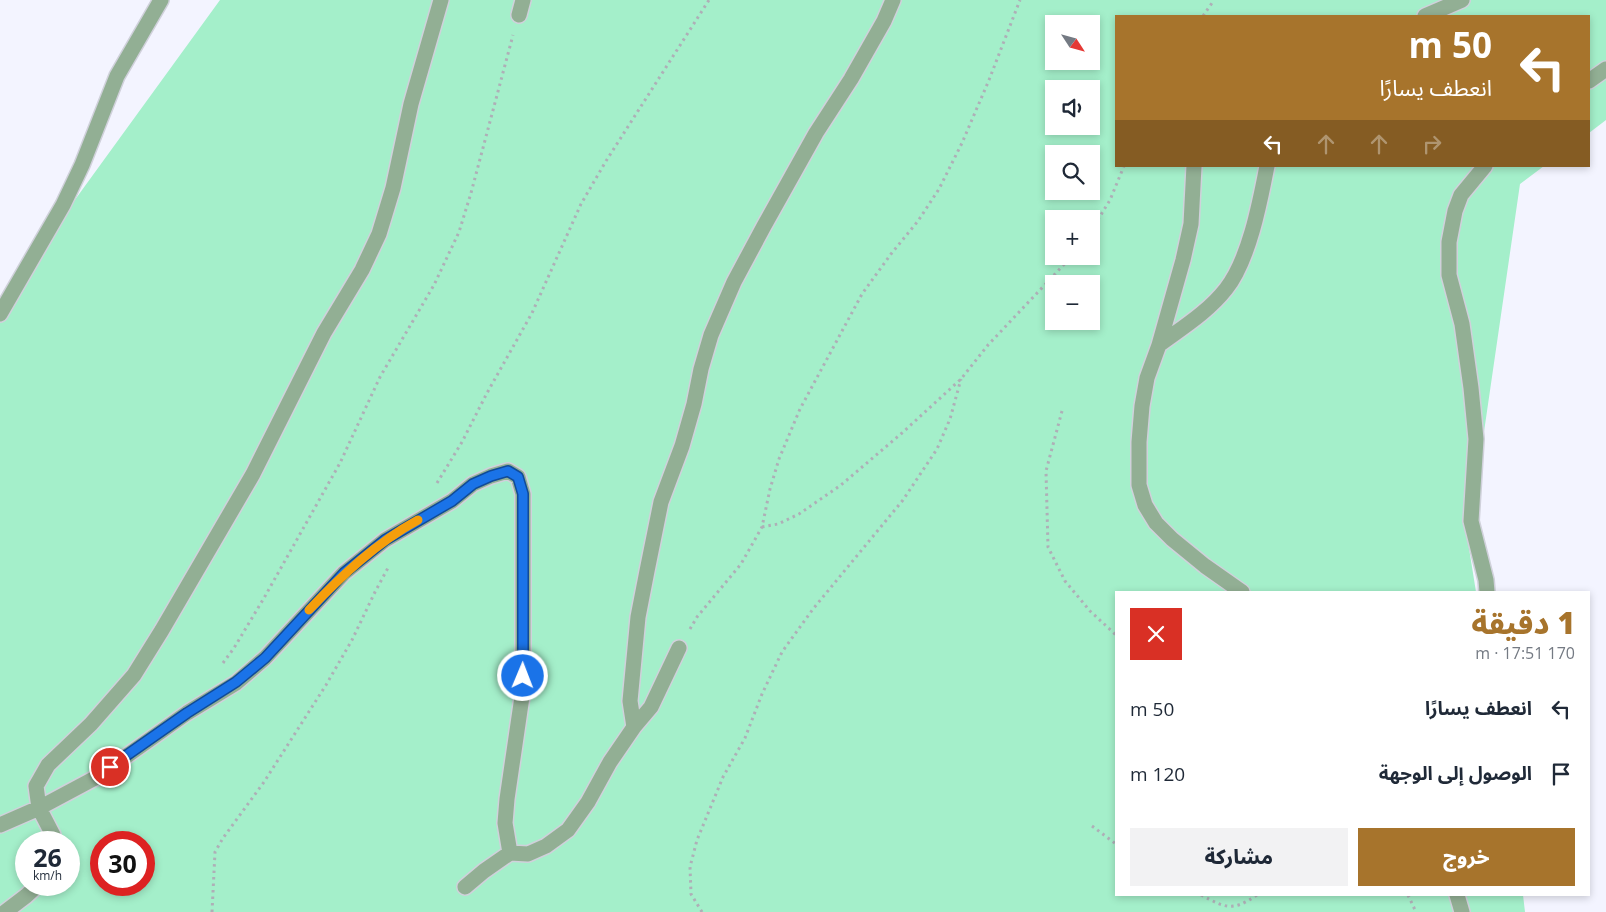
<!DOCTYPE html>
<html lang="ar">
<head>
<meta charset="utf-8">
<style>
  body { margin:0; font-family:"Open Sans","Noto Sans Arabic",sans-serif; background:#f2f2f3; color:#1f2937; direction:rtl; height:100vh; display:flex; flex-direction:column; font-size:19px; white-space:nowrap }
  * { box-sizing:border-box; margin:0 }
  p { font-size:16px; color:#747a83 }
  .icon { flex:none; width:28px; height:28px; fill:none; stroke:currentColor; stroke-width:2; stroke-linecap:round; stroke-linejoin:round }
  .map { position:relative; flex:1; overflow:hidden; direction:ltr }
  .details { position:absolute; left:1115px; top:591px; width:475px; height:305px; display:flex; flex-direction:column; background:#fff; border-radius:0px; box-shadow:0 2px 8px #0003; direction:rtl }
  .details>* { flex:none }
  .guide { position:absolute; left:1115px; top:15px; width:475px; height:152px; border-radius:0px; box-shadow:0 2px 8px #0003; direction:rtl; background:#a7742c; color:#fff; overflow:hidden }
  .needle { width:32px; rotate:126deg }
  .fabs { position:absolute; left:1045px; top:15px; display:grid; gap:10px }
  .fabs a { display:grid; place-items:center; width:55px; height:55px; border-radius:0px; background:#fff; box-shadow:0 2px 8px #0003; font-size:25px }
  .speed { position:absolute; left:15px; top:831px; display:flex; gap:10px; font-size:25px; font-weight:700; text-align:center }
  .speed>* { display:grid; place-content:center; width:65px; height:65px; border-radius:50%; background:#fff; box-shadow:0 2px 8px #0003; line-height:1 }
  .speed small { font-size:12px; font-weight:400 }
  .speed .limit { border:8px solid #d22; background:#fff; color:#111 }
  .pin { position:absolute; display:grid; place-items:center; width:42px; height:42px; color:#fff; margin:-21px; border:2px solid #fff; border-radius:50%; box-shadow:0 1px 5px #0007 }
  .me { position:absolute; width:55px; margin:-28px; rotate:1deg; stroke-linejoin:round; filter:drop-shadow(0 0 4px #0008) }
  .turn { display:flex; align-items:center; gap:18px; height:105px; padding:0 15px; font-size:22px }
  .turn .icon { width:65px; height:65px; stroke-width:2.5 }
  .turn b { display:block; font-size:35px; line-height:42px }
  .lanes { display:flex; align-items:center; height:48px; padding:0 15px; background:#0003; justify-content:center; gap:25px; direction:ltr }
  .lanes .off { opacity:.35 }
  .round { display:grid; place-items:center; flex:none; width:52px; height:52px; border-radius:0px; background:#f2f2f3 }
  .summary { display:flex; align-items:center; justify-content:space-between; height:85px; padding:0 15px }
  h1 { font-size:30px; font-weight:800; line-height:38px; color:#a7742c }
  .action { display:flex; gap:10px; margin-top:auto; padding:10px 15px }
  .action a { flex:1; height:58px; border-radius:0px; background:#a7742c; color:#fff; font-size:20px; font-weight:800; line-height:58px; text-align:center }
  .action a+a { background:#f2f2f3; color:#1f2937 }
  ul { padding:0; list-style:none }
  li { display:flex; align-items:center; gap:15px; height:65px; padding:0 15px }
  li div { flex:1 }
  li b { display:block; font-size:19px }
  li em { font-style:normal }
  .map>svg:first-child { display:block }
  .green { fill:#a4efca; fill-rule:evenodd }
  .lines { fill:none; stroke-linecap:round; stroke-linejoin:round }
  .street-casing { stroke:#d0d1db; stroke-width:18 }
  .path { stroke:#aeafb7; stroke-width:3; stroke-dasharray:2.5 4; stroke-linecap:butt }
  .street { stroke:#92af94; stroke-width:15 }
  .route-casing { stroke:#114b97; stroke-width:12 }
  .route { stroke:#1a73e8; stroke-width:9 }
  .slow { stroke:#f59e0b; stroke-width:9 }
</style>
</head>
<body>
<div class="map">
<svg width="1606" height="912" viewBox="0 0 1606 912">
  <rect width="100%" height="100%" fill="#f3f4ff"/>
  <path class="green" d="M220 0H1606V120L1589 133V16H1116V166H1544L1520 184 1468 542 1476 592H1116V895H1523L1525 912H0V303ZM1054 24H1091V61H1054ZM1054 89H1091V126H1054ZM1054 154H1091V191H1054ZM1054 219H1091V256H1054ZM1054 284H1091V321H1054ZM26 842H69V885H26ZM101 842H144V885H101Z"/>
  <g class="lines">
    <defs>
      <path id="street" d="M519 15 523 0
        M1425 16 1462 0
        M1589 81 1606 69
        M1194 166 1191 224 1183 260 1159 345 1147 378 1142 406 1139 442V485L1145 505 1156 523 1172 539 1205 566 1242 592
        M1485 166 1461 195 1455 211 1449 242V275L1462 324 1471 388 1476 439 1471 521 1486 580 1487 592
        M0 314 63 205 82 165 117 76 161 0
        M1159 345C1182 328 1208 312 1226 289 1249 260 1260 202 1267 166
        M634 727 630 701 638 617 647 571 661 502 682 446 694 404 701 369 711 335 734 282 764 226 816 133 851 79 884 21 893 0
        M0 825 39 808 97 777 187 713 236 683 265 658 344 573 385 540 452 501 473 484 491 476 508 471 518 477 523 494V690L507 799 505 823 510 853
        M53 842V835L39 808 36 786 48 765 91 724 134 675 162 630 253 474 324 333 362 270 379 234 393 188 411 104 441 0
        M465 887 484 871 510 853 528 854 546 846 568 830 588 802 610 762 634 727 651 707 679 648
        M1457 895 1462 912
        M5 912 26 896 38 885"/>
    </defs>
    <use href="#street" class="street-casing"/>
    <path class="path" d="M1203 16 1214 0
      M1091 231 1110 200 1124 166
      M1062 411 1046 471 1048 547 1065 581 1090 611 1116 635
      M437 483 462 442 487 393 532 313 581 204 606 161 709 0
      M762 527 778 524 799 514 841 485 902 433 961 379 988 345 1072 256
      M690 629 697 617 741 564 762 527 770 489 779 459 800 409 862 294 891 254 918 221 939 189 962 143 989 80 1020 0
      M223 663 234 648 264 598 340 463 380 377 434 285 459 232 471 193 513 35
      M1092 826 1116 844
      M1201 895C1226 908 1232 912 1257 895
      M1408 895 1416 912
      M212 912 215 852 223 838 264 782 326 685 352 640 375 592 389 566
      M702 912 691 894 690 867 697 840 723 777 745 738 762 694 782 652 813 609 903 500 937 449 950 419 961 379"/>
    <use href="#street" class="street"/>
  </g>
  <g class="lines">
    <defs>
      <path id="route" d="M110 767 187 713 236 682 265 658 344 573 385 540 452 501 473 484 491 476 508 471 518 477 523 494V676"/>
    </defs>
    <use href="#route" class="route-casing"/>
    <use href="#route" class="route"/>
    <path class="slow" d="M309 610C342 575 376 543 418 520"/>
  </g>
</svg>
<div class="fabs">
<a><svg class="needle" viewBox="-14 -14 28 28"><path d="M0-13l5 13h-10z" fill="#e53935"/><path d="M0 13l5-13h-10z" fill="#747a83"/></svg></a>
<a><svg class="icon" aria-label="sound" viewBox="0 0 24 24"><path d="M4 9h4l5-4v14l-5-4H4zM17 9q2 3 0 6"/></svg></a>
<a><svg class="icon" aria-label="search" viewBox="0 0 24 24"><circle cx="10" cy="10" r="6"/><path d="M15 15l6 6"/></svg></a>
<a>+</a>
<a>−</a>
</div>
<div class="speed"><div>26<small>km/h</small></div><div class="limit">30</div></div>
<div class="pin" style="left:110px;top:767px;background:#d93025"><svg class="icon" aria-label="arrive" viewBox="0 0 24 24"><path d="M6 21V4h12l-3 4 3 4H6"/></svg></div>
<svg class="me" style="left:523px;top:676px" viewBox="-20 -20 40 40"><circle r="17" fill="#1a73e8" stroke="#fff" stroke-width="3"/><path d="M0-11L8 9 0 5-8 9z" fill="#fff"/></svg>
<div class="guide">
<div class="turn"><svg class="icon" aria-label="left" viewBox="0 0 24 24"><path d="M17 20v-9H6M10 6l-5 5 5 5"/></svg><div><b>50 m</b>انعطف يسارًا</div></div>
<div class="lanes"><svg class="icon" aria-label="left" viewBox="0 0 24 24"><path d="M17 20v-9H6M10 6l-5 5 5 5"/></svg><svg class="icon off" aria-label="ahead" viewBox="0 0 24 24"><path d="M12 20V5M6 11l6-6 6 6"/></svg><svg class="icon off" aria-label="ahead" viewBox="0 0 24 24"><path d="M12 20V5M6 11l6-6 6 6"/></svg><svg class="icon off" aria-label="right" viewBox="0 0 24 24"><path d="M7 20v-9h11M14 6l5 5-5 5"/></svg></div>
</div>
<section class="details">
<div class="summary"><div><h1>1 دقيقة</h1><p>170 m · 17:51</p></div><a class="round" style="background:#d93025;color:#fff"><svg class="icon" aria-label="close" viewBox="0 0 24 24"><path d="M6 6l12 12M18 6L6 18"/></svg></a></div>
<ul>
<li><svg class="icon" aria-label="left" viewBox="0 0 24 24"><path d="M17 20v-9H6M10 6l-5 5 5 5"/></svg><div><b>انعطف يسارًا</b></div><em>50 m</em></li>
<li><svg class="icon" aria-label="arrive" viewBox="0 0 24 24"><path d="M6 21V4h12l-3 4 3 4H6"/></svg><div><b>الوصول إلى الوجهة</b></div><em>120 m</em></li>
</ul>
<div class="action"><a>خروج</a><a>مشاركة</a></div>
</section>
</div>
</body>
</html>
